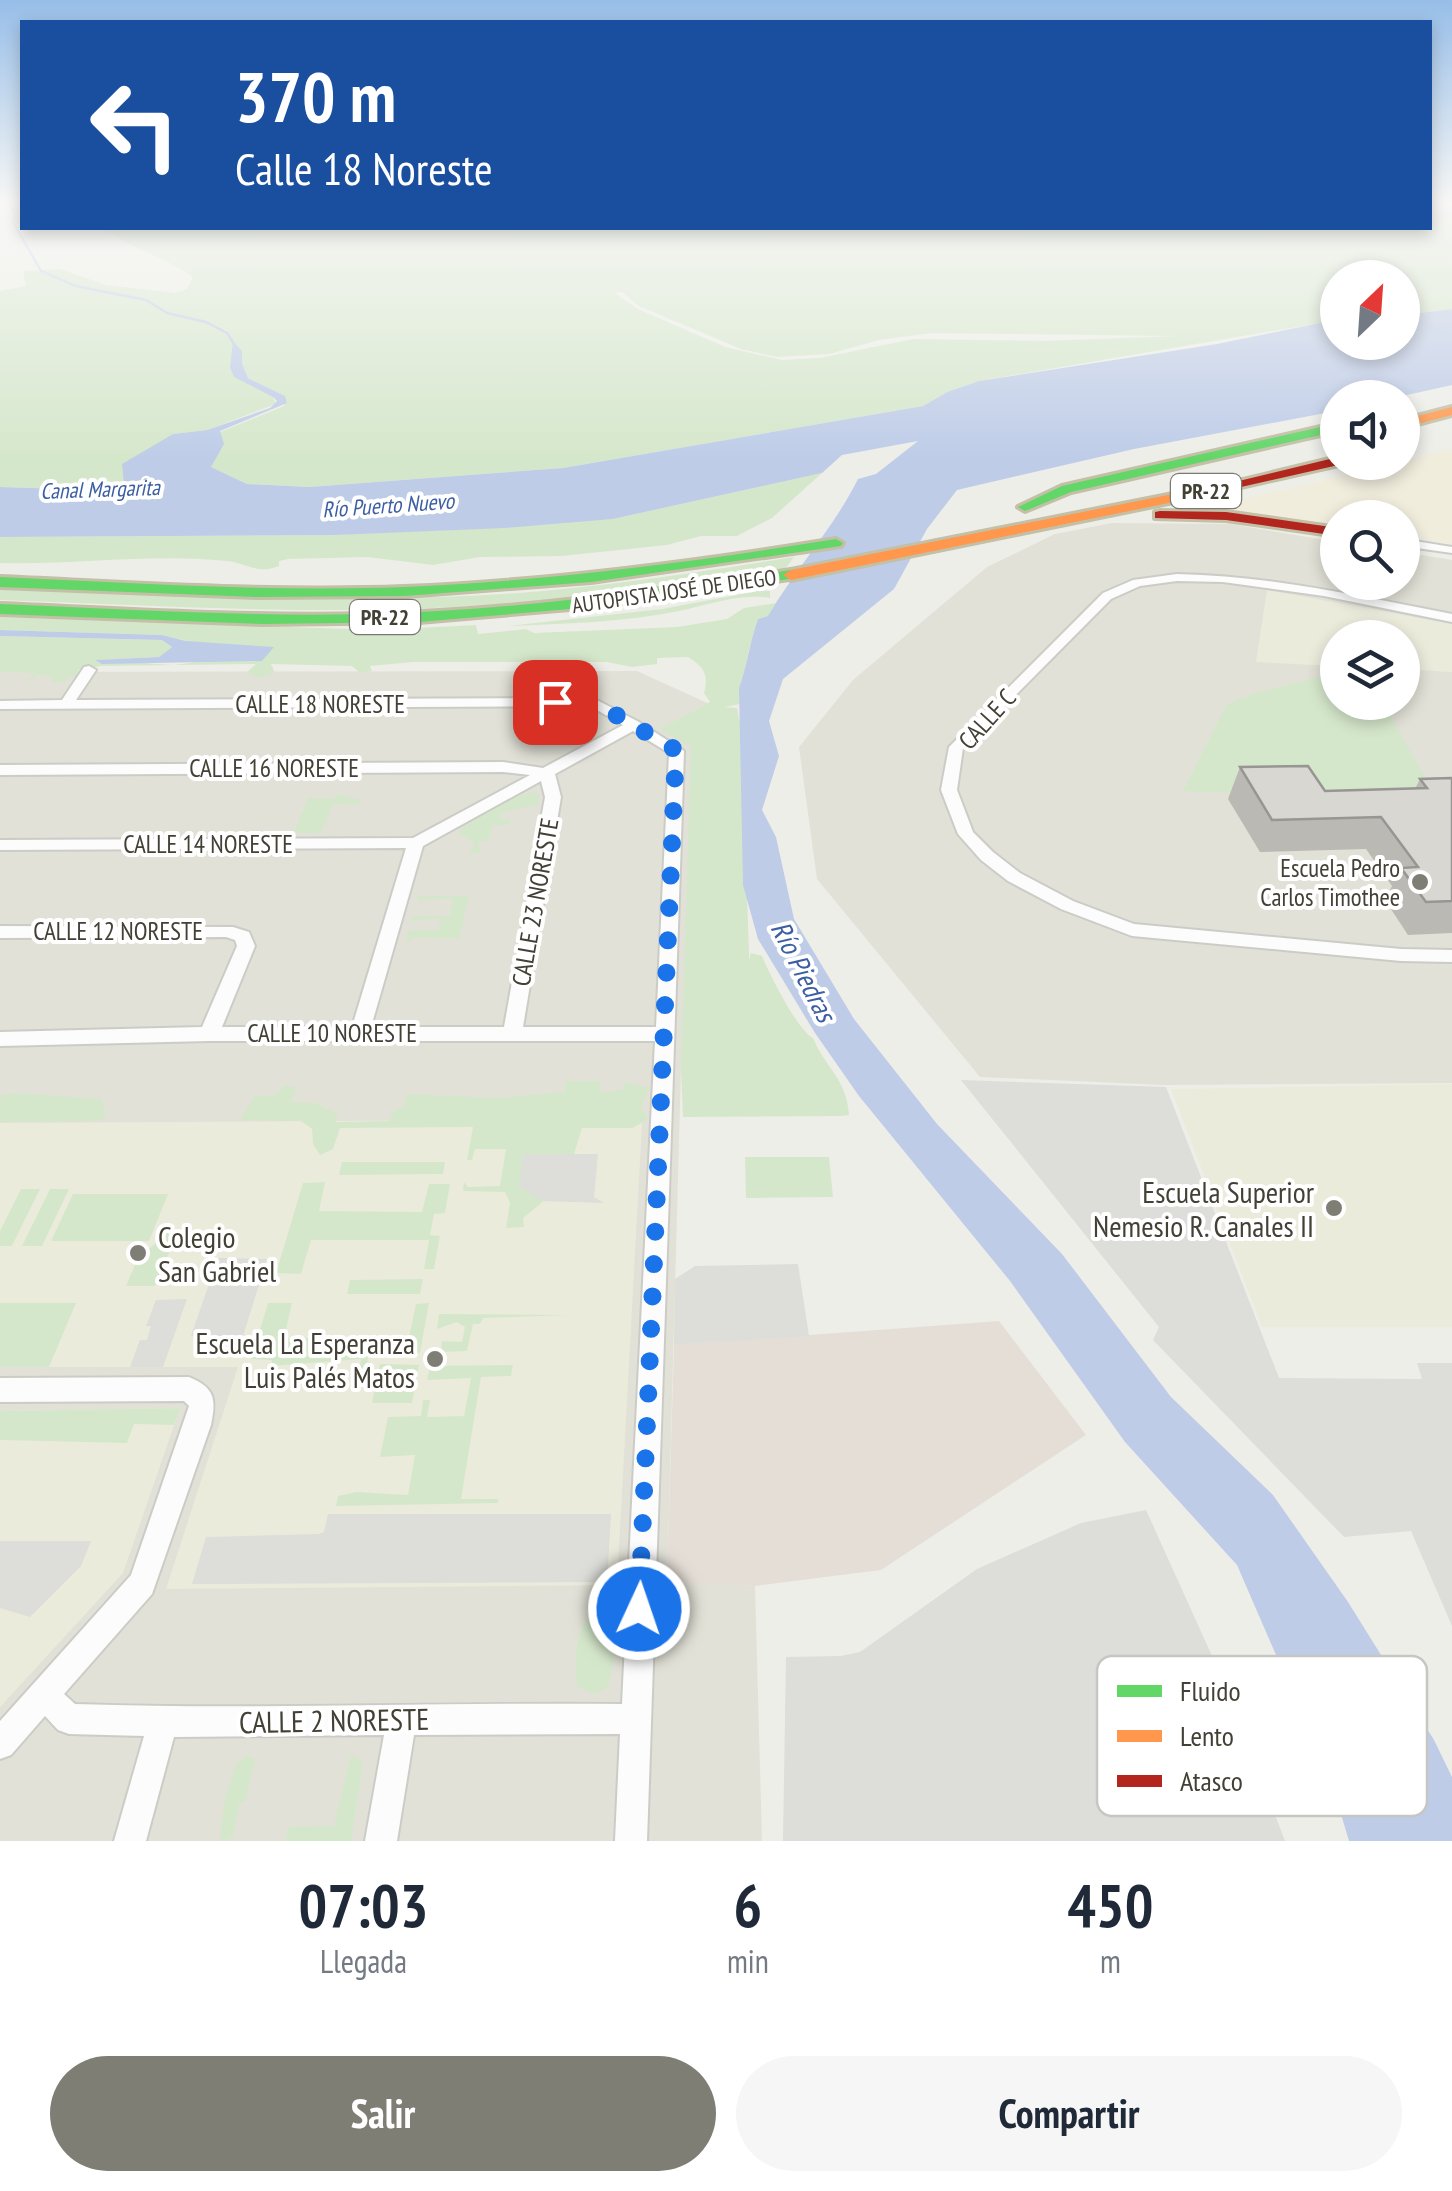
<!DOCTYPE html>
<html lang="es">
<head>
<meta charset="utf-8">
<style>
  body { margin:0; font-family:"PT Sans Narrow",sans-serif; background:#f6f6f7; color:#1f2937; height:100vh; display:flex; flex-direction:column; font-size:38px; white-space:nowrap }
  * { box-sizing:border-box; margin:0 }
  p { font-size:32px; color:#747a83 }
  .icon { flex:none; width:55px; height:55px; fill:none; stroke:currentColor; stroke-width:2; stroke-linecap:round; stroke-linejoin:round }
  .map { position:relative; height:1841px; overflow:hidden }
  .sheet { display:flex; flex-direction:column; background:#fff; flex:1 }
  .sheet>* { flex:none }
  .banner { position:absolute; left:20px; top:20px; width:1412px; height:210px; border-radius:0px; box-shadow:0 5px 15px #0003; background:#1a4fa0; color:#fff; overflow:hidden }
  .needle { width:65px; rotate:25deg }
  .fabs { position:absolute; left:1320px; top:260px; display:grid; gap:20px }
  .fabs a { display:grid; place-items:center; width:100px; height:100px; border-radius:50%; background:#fff; box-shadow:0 5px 15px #0003; font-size:50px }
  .pin { position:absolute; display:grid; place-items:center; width:85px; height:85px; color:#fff; margin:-42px; border-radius:20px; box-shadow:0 5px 15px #0006 }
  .me { position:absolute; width:110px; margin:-55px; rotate:3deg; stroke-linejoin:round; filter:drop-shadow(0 0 8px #0008) }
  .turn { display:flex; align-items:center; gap:35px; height:210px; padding:0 50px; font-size:45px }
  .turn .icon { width:130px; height:130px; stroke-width:2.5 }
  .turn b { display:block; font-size:70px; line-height:85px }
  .eta { display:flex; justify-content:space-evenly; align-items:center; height:170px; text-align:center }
  .eta b { font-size:60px; font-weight:600; line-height:70px }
  .primary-button { display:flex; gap:20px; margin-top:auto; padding:20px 50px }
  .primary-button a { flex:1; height:115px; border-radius:60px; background:#7f7e75; color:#fff; font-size:40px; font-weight:600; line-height:115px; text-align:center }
  .primary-button a+a { background:#f6f6f7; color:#1f2937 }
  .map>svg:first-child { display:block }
  .residential { fill:#e1e1d7; fill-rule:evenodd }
  .commercial { fill:#f0eddd }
  .education { fill:#ebebdc }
  .medical { fill:#e5ded7 }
  .green { fill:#d5e7cb; fill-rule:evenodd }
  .parking { fill:#ddddd9 }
  .water { fill:#becce8 }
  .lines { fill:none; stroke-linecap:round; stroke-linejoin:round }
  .stream { stroke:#becce8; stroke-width:2.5 }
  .street-casing { stroke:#ccccc7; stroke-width:4 }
  .fast-casing { stroke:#c3c0a7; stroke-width:6 }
  .slow-casing { stroke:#c3c0a7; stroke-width:6 }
  .jam-casing { stroke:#c3c0a7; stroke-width:6 }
  .street { fill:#fcfcfc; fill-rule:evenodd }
  .fast { fill:#63d668; fill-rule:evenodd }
  .slow { fill:#ff974d; fill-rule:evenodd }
  .jam { fill:#b3261e; fill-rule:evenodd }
  .wall { fill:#bab9b4 }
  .building { fill:#d8d7d1; stroke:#979692; stroke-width:2.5 }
  .route { stroke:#1a73e8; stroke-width:18; stroke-dasharray:0 32.4 }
  .poi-dot { fill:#7f7e75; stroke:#fff; stroke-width:4 }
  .labels { text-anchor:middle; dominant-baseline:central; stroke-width:8; stroke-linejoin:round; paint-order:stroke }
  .far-water-label { font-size:22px; font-style:italic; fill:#3c5ea3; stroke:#fff }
  .shield { fill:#fff; stroke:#7b7a72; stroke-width:2.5 }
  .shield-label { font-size:22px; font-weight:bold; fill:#434136 }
  .far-street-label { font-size:22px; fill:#434136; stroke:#fff }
  .street-label { font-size:25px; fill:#434136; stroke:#fff }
  .poi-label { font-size:25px; fill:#434136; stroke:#fff; text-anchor:end }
  .water-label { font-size:28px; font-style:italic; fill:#3c5ea3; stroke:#fff }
  .near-poi-label { font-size:30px; fill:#434136; stroke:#fff; text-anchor:end }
  .near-street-label { font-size:30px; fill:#434136; stroke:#fff }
  .key { fill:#fff; stroke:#c7c6c3; stroke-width:2.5 }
  .key-label { font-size:28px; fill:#434136 }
</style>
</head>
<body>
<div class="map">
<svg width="1452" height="1841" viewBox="0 0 1452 1841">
  <rect width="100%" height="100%" fill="#eeeee9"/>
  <path class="residential" d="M1112 523 1230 524 1337 542 1338 582H1402L1403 552 1452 560V1083L1165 1085 980 1077 817 879 799 747 853 680 987 567 1055 534ZM1338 638H1402V702H1338Z
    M637 671 705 702 723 708H737L741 730 750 980 681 1068 667 1581 755 1586 762 1841H0V672Z"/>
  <path class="commercial" d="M1452 449V544L1403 536 1402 518H1338L1337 525 1227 511 1216 506Z"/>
  <path class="education" d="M1267 590 1452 624V672L1403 669 1402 638H1338L1337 666 1256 662Z
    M1452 1084V1327H1262L1171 1089Z
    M528 1120 642 1123 617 1585 166 1589 238 1367H0V1123Z
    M180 1408 123 1573 0 1707V1411Z"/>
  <path class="medical" d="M999 1321 1086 1435 881 1570 755 1586 667 1582 674 1345Z"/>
  <path class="green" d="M1430 203H1452V309L1403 315 1402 278H1338L1337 320 979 381 947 392 923 406 563 468 309 487 247 484 211 467 220 432 284 406 285 396 248 378 242 363 230 368 273 397 276 404 207 430 173 434 125 484 97 490 0 487V291L26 286 23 271 60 269 106 285 176 293 187 289 193 277C165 257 133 250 105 229L1430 228ZM622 292 639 306 741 349 777 357 829 354 879 340 931 333 1178 336 1043 341 913 339 820 358 782 360 725 347 638 309 614 293Z
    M822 473 772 518 737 536H701L667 545 562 556 480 557 433 565 367 557 288 559 279 561V566C257 575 247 563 227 561 152 553 76 565 0 563V537L335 535 613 519Z
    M794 557 786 568C661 590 536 605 409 609 273 613 136 605 0 600V589C144 591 289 599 432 597 554 595 674 576 794 557Z
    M758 591H770V598C738 593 709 605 679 611 625 622 564 624 508 626L662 609Z
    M776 603 768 616 758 619C748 647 744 674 740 704L725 707 737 708 741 730 749 961 751 953 762 956C769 973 798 1031 813 1038 826 1069 847 1079 849 1115L841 1116 683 1117 681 1068 691 747 660 729 710 702 704 693C709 675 704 667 688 657L657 658V664L632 667 607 662H413L370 666 372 671 360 673 352 666 271 664 275 673 258 678 247 672 256 664 101 666 78 670 81 675 68 677 65 682H50L53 677 40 674 26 684 34 673 0 672V636L162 640 172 647 159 657 98 660 174 665 204 661 187 641 162 635 0 630V617L377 630 476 625 478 634 526 629 534 633 677 627 727 619 744 608Z
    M1323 676 1337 677 1338 702 1383 703 1433 791 1424 800 1183 791 1227 704 1255 693Z
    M533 792 539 795V805L501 812 499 819H509L510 825H492L489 840 479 842 478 848 483 851 470 855 474 843 458 833C476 813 504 799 533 792Z
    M337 794 360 800 358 805 333 804 321 833H294L308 798 334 799Z
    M418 896H469L459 938H413L406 943 408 931 438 930 441 918 411 921 413 916H450L453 898 417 900Z
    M566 1081H600L601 1093 624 1089 625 1082 649 1088 641 1108 648 1119 633 1128H582L574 1154H524L526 1190 544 1201 523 1218 524 1227 506 1228 510 1203 505 1192 463 1191 464 1182 468 1187 500 1186 506 1149H475L472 1160H467L473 1127 340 1128 333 1149 320 1155 313 1144 312 1129 301 1121 240 1120 255 1096H273L285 1085 296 1088 291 1102 316 1103 338 1114 336 1122 390 1121 393 1111 405 1105 407 1094 497 1098 563 1092 564 1096Z
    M12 1093 101 1099 107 1117 98 1121 0 1122V1096Z
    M745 1157H829L833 1197 746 1198Z
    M342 1162H445L443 1174 339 1175Z
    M325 1182 319 1211 422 1212 429 1184H450L445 1213 434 1214 430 1235 440 1236 434 1269H424L429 1240H311L301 1274 276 1273 303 1183Z
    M21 1189H40L12 1246H0V1231Z
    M50 1189H69L42 1246H22Z
    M73 1194H168L149 1241H51Z
    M174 1226 176 1236 155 1286H126L137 1260Z
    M423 1279 420 1294H347L350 1280Z
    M0 1303H76L49 1367H0Z
    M268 1303H292L284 1338 409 1337 416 1304 429 1303 420 1353 369 1354 363 1380 351 1382 354 1373 359 1372 361 1359 271 1366 272 1360 251 1359Z
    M439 1314 569 1315 483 1318 480 1324H473L467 1351 441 1352 442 1341 462 1342 465 1327 457 1322 437 1329Z
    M380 1364 419 1365 412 1403H372Z
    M513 1365 511 1376 481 1377 461 1499H498V1503L336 1506 338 1496 357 1492 408 1495 415 1455 380 1457 388 1417 421 1416 423 1400H430L427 1417 464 1416 471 1378 427 1380 430 1366Z
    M180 1408 174 1425 134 1424 127 1443 0 1440V1411Z
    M594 1612C630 1614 610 1666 609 1687L595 1694 578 1687C574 1665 574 1625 594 1612Z
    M351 1754 363 1762 351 1841H285L289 1827 334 1826Z
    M248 1756 255 1758 245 1802 239 1803 233 1837 224 1841 220 1836 225 1799 236 1764Z"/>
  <path class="parking" d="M961 1080 1166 1087 1279 1378 1422 1379 1417 1363H1452V1626L1411 1531 1344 1537 1153 1340 1159 1327Z
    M523 1154H598L594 1197 604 1203 544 1201 534 1196 519 1186Z
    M218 1258 267 1259 243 1336H191Z
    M798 1264 809 1336 674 1345 675 1279 695 1266Z
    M187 1299 163 1367H130L140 1340H147L151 1326H146L156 1300Z
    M1146 1510 1227 1689 1285 1841H783L786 1657 841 1656 860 1652 977 1569 1081 1523Z
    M328 1514H611L607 1582 192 1584 206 1537 319 1534 324 1532Z
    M0 1541H91L81 1566 30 1617 0 1608Z"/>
  <path class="water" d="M1452 309V385L1398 397 1338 398 1336 411 1134 449 957 490 927 529 894 589 783 679 769 721 779 756 762 810 776 837 794 919 854 1019 937 1124 1062 1254 1171 1397 1273 1495 1348 1602 1434 1740 1452 1777V1841H1349L1332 1784 1237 1565 1125 1442 1010 1281 859 1096 815 1033 758 939 743 885 739 688C748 663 749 644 758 619L768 616C796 568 833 529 858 479L876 474 918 441 842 455 822 473 613 519 505 528 335 535 0 537V487L97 490 124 484 122 464 173 434 207 430 270 408 277 401 273 397 234 377 230 368 233 341 242 351V363L248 378 285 396 287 403 220 431 224 444 211 467 247 484 309 487 563 468 923 406 947 392 979 381 1217 344 1334 320H1337L1338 342H1402L1403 315Z
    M0 630 162 635 186 641 274 647 262 661 102 664 95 660 159 657 172 647 162 640 0 636Z"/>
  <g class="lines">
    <path class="stream" d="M8 203 16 214 13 222 41 271 76 286 146 300 167 313 206 322 227 333 234 344"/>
    <defs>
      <path id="street" d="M1402 539 1452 547V553L1402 546Z
        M1177 574C1271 576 1360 596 1452 614V622L1324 596 1223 582 1177 581 1140 586 1111 599 963 748 957 790 973 832 993 852 1020 873 1073 901 1134 924 1401 949 1452 950V962L1401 961 1132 936 1061 909 1008 881 981 860 958 834 941 790 949 747 1103 593 1133 580Z
        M89 666 96 670 76 700 593 698 639 722 684 751 647 1841H615L620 1734 414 1735 397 1841H365L384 1735 174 1737 146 1841H114L144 1736 69 1734 58 1730 45 1716 11 1755 0 1759V1721L131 1575 189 1406 184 1401 0 1402V1378L189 1377C216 1388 216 1400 211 1425L152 1594 64 1694 75 1704C258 1710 439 1702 622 1704L655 1041H209L0 1046V1032L202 1027 237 946 235 940 226 937 0 938V926L233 927 249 932 255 946 222 1027H352L406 848 0 850V840L413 838 530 775 503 772 0 775V765L503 762 543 768 623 725 590 706 0 709V701L62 700 84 667ZM633 731 669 753 656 1027H523L561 797 555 774ZM541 781 545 797 504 1027H371L423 846Z"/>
      <path id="fast" d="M1338 423V431L1071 492 1025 511 1018 507 1062 486Z
        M836 539 843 543 841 546 591 582 405 596 257 597 0 587V577C135 583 269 592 404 587 549 581 693 562 836 539Z
        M791 570 799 575 796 578 605 606 419 622 262 624 0 614V604C122 609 244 617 366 614 509 611 650 591 791 570Z"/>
      <path id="slow" d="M1452 407V415L1402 428V420Z
        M1188 491 1193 492V498L791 580 783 575 791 570Z"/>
      <path id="jam" d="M1338 457V462L1343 464 1188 499 1181 495Z
        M1160 511 1226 512 1338 528V536L1226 520 1155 518V512Z"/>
    </defs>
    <use href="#street" class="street-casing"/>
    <use href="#fast" class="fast-casing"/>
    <use href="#slow" class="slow-casing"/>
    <use href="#jam" class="jam-casing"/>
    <use href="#street" class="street"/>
    <use href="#fast" class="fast"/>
    <use href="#slow" class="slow"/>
    <use href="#jam" class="jam"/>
  </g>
  <path class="wall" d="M1240 767 1325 791 1415 789 1420 779 1452 778V933L1408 935 1385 900 1392 886 1366 849 1260 852 1228 799Z"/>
  <path class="building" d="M1308 766 1325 791 1427 788 1420 779 1452 778V901L1426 902 1401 868 1418 867 1381 817 1272 820 1240 767Z"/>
  <linearGradient id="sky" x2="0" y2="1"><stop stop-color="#97bee8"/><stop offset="0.44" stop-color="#f7f7f5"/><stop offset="1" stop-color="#f7f7f5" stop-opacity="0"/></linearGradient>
  <rect width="1452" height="460" fill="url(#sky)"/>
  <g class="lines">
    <path class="route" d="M555 702 597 704 676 750 639 1609"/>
  </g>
  <g class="poi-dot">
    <circle cx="1420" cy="882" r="10"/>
    <circle cx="1334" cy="1208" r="10"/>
    <circle cx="138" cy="1253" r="10"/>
    <circle cx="435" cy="1359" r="10"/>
  </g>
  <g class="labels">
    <g class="far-water-label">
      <text transform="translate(100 489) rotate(-2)">Canal Margarita</text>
      <text transform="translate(388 505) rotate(-4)">Río Puerto Nuevo</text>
    </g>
    <g class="shield">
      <rect x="1171" y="474" width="70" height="34" rx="8"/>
      <rect x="350" y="600" width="70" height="34" rx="8"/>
    </g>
    <g class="shield-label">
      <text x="1206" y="491">PR-22</text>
      <text x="385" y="617">PR-22</text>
    </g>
    <g class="far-street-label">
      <text transform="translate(674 591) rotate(-8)">AUTOPISTA JOSÉ DE DIEGO</text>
    </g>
    <g class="street-label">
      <text x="320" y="704">CALLE 18 NORESTE</text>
      <text transform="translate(987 719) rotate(-48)">CALLE C</text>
      <text x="274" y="768">CALLE 16 NORESTE</text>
      <text x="208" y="844">CALLE 14 NORESTE</text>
      <text transform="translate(535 902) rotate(-80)">CALLE 23 NORESTE</text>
      <text x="118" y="931">CALLE 12 NORESTE</text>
      <text x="332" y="1033">CALLE 10 NORESTE</text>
    </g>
    <g class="poi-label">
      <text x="1400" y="868">Escuela Pedro<tspan x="1400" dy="29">Carlos Timothee</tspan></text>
    </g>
    <g class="water-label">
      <text transform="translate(804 971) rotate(63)">Río Piedras</text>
    </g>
    <g class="near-poi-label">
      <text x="1314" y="1191">Escuela Superior<tspan x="1314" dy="34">Nemesio R. Canales II</tspan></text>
      <text x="158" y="1236" text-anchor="start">Colegio<tspan x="158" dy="34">San Gabriel</tspan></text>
      <text x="415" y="1342">Escuela La Esperanza<tspan x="415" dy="34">Luis Palés Matos</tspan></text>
    </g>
    <g class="near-street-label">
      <text transform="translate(334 1720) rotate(-1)">CALLE 2 NORESTE</text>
    </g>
  </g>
  <rect x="1097" y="1656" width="330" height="160" rx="15" class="key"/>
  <rect x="1117" y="1685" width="45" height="12" fill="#63d668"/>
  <rect x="1117" y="1730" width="45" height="12" fill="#ff974d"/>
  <rect x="1117" y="1775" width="45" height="12" fill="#b3261e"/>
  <g class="key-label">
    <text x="1180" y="1701">Fluido</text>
    <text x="1180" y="1746">Lento</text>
    <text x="1180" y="1791">Atasco</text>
  </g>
</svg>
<div class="fabs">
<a><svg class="needle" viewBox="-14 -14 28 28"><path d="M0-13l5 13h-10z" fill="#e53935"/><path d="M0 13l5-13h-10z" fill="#747a83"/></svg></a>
<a><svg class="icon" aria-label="sound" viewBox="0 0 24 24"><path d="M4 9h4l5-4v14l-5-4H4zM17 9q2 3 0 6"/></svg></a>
<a><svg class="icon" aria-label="search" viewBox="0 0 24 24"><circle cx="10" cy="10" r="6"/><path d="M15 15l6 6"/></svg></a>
<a><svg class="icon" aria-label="layers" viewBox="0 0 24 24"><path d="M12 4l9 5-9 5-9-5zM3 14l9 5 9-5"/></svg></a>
</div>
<div class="pin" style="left:555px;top:702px;background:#d93025"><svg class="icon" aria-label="arrive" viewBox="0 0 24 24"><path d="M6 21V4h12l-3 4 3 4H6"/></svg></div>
<svg class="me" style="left:639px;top:1609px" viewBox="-20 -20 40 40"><circle r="17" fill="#1a73e8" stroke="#fff" stroke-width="3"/><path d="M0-11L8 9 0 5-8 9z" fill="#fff"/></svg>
<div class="banner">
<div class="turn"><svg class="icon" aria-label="left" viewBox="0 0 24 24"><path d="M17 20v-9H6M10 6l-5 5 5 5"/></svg><div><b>370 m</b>Calle 18 Noreste</div></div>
</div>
</div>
<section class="sheet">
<div class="eta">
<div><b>07:03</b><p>Llegada</p></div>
<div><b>6</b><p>min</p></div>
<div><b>450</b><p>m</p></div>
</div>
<div class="primary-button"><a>Salir</a><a>Compartir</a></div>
</section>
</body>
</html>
